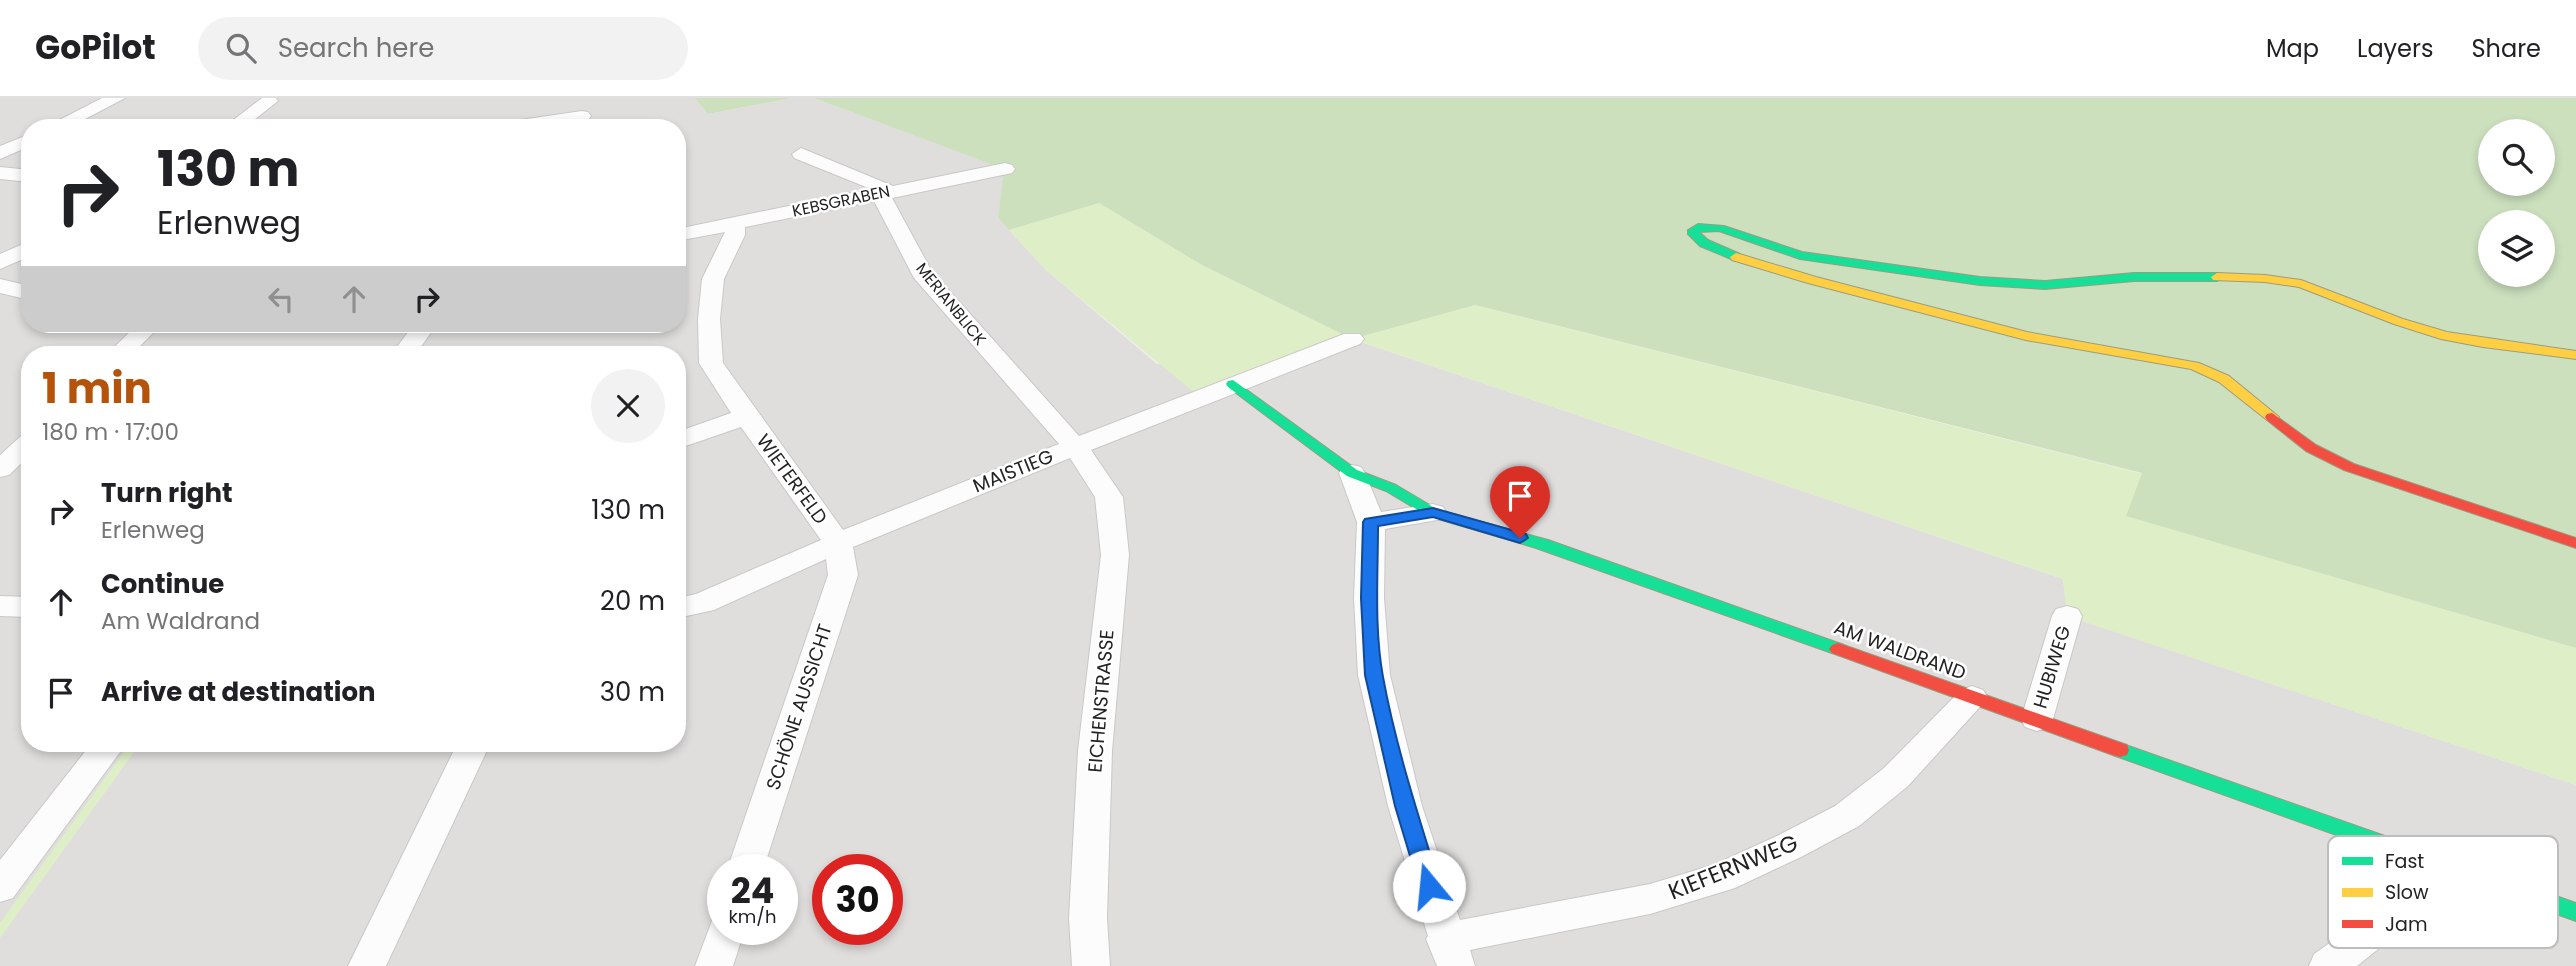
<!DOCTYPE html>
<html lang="en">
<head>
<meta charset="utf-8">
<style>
  body { margin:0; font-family:Poppins,sans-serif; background:#f2f2f2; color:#202124; height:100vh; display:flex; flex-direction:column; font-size:26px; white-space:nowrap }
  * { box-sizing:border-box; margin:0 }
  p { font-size:23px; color:#757577 }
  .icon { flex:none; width:38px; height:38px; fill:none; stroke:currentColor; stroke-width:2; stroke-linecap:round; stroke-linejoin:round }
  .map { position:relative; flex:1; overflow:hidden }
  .sheet { position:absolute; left:21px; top:248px; width:665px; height:406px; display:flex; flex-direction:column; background:#fff; border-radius:28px; box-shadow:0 4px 10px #0003 }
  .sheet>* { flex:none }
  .top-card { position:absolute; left:21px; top:21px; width:665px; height:214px; border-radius:28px; box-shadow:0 4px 10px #0003; background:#fff; color:#202124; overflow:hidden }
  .buttons { position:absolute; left:2478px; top:21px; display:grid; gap:14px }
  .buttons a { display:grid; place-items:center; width:77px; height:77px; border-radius:50%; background:#fff; box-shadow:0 4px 10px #0003; font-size:35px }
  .speed { position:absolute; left:707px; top:756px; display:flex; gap:14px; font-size:35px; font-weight:700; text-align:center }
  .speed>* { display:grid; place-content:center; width:91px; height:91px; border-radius:50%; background:#fff; box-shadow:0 4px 10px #0003; line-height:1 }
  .speed small { font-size:18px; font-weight:400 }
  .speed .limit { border:10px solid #d22; background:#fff; color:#111 }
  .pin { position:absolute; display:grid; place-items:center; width:60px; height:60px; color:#fff; margin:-72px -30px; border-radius:50% 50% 50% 0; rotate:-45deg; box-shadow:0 0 7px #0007 }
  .pin .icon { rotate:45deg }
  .me { position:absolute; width:77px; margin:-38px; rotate:343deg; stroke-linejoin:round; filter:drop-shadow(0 0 5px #0008) }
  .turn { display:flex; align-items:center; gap:24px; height:147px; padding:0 21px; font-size:32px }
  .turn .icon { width:91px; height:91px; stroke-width:2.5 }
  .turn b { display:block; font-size:49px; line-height:60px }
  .lanes { display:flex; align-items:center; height:66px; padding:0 21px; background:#0003; justify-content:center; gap:35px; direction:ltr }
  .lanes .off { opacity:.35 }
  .round { display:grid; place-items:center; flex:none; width:74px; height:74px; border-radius:37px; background:#f2f2f2 }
  .headline { display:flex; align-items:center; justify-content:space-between; height:119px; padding:0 21px }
  h1 { font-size:42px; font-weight:700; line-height:52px; color:#b45309 }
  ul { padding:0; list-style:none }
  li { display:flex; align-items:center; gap:21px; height:91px; padding:0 21px }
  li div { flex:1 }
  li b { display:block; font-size:26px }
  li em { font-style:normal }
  header { display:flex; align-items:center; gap:42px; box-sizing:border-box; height:98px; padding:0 35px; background:#fff; border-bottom:2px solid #e0e0e0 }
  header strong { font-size:33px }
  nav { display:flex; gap:38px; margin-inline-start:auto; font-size:24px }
  .search { width:490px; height:63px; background:#f2f2f2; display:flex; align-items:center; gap:18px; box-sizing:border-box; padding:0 24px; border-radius:38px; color:#757577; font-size:26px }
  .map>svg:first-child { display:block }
  .residential { fill:#dfdedc; fill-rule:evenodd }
  .grass { fill:#deefc8 }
  .forest { fill:#cce0be; fill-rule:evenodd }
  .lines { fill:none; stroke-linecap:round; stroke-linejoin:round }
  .street-casing { stroke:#c9c8c7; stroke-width:2 }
  .fast-casing { stroke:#9b9c81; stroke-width:2 }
  .slow-casing { stroke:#9b9c81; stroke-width:2 }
  .jam-casing { stroke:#9b9c81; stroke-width:2 }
  .street { fill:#fdfcfc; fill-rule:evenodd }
  .fast { fill:#16e098; fill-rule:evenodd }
  .slow { fill:#ffcf43; fill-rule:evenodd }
  .jam { fill:#f24e42; fill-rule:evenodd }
  .route { fill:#1a73e8; stroke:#114b97; stroke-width:2 }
  .labels { text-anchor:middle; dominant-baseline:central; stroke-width:5; stroke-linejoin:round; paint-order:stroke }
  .far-street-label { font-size:16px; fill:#222; stroke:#fff }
  .street-label { font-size:19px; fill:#222; stroke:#fff }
  .near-street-label { font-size:23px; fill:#222; stroke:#fff }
  .key { fill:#fff; stroke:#bdbdbd; stroke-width:2 }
  .key-label { font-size:19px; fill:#222 }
</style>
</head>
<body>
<header>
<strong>GoPilot</strong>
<div class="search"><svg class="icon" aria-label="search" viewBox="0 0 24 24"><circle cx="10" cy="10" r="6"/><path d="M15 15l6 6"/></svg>Search here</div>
<nav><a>Map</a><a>Layers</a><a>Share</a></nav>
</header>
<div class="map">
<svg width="2576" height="868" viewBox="0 0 2576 868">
  <rect width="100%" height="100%" fill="#f0eeeb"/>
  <path class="residential" d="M0 0H695L708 16 792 0H814L1005 71 998 120 1046 172 1157 266 1352 241 2063 481 2068 518 2576 687V868H0ZM30 30H677V226H30ZM30 257H677V646H30ZM723 772H782V831H723ZM828 772H887V831H828Z"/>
  <path class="grass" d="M1099 105 1200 166 1352 241 1432 214 1475 207 2143 376 2127 418 2576 550V687L2067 518 2063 481 1352 241 1195 295 1046 172 1009 132Z
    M130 646H140L0 840V825Z"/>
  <path class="forest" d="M695 0H792L708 16Z
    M814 0H2576V550L2126 418 2142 375 1475 207 1352 241 1200 166 1099 105 1009 132 998 120 1004 71ZM2490 33H2543V86H2490ZM2490 124H2543V177H2490Z"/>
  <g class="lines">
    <defs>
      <path id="street" d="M102 0H125L68 30H44Z
        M262 0H276L278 3 244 30H223Z
        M582 13 588 14 591 18 588 22 539 30H491L500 25Z
        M30 36V48L0 61V48Z
        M801 50 893 88 1005 65 1012 67 1015 71 1012 75 892 100 931 172 1079 338 1344 236H1360L1364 241 1360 246 1091 352 1123 399 1129 457 1112 653 1107 820 1110 868H1072L1069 820 1078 653 1101 457 1095 399 1070 360 853 449 858 477 763 772H727L828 477 826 461 714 512 677 520V500L696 496 821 442 741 329 677 351V334L731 315 699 265 698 221 702 181 725 134 677 143V131L871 91 794 60 792 56ZM874 103 914 180 1059 346 843 432 723 265 720 221 724 181 745 137V129Z
        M0 69 30 72V84L0 81Z
        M30 143V158L0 171V156Z
        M0 181 30 188V202L0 195Z
        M138 226H162L131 257H106Z
        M414 226H437L415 257H391Z
        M30 335V357L9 377 0 379V357L21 338Z
        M1352 367 1361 369 1365 375 1381 414 1433 406 1443 409 1447 415 1443 421 1385 431 1384 500 1390 577 1422 708 1460 822 1650 786 1713 767 1777 738 1835 708 1884 670 1961 592 1972 588 1983 592 1988 600 1908 688 1859 728 1803 758 1735 790 1650 816 1470 852 1475 868H1437L1426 841 1428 838 1388 708 1358 577 1354 500 1357 424 1339 375 1343 369Z
        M0 498 30 499V519L0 518Z
        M2067 508 2078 511 2082 518 2053 621 2049 629 2037 633 2025 629 2021 621 2052 518 2056 511Z
        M91 646H126L13 800 0 804V762Z
        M457 646H490L386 868H348Z
        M2445 751 2458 756 2463 766 2458 776 2377 852 2357 868H2309L2314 856 2351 830 2432 756Z
        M723 816V831H745L733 868H695L713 820Z"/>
      <path id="fast" d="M1698 126 1724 128 1802 154 1980 179 2045 183 2134 175H2217L2223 179 2217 183H2134L2045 191 1980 187 1800 161 1719 133 1699 134 1708 142 1740 156 1742 159 1736 163 1700 148 1688 136V132Z
        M1233 282 1357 372 1396 387 1438 412 1548 442 1844 547 1847 551 1844 555H1832L1536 450 1428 418 1386 393 1347 378 1228 289 1226 286 1228 283Z
        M2120 645 2576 805V823L2113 657 2111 652 2113 647Z"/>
      <path id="slow" d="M1736 155 1816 179 2027 234 2199 265 2229 278 2279 319 2277 322H2267L2219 284 2191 271 2026 242 1808 185 1732 162 1730 159Z
        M2217 175 2265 177 2301 182 2403 221 2447 234 2576 253V261L2483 249 2441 241 2394 226 2299 189 2265 184 2213 182 2211 179Z"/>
      <path id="jam" d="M2272 315 2316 347 2354 366 2576 440V450L2344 372 2306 353 2267 322 2265 319 2267 316Z
        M1838 545 2127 647 2129 652 2127 657 2120 659 2113 657 1832 555 1829 551 1832 547Z"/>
    </defs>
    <use href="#street" class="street-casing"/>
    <use href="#fast" class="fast-casing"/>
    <use href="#slow" class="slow-casing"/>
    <use href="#jam" class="jam-casing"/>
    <use href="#street" class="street"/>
    <use href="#fast" class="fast"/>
    <use href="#slow" class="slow"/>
    <use href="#jam" class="jam"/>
  </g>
  <path class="route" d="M1433 410 1526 436 1528 440 1520 445 1433 419 1378 428C1378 477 1374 530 1383 579 1396 650 1419 719 1440 788L1437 794 1429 796 1422 794 1419 788 1395 708 1365 577 1361 500 1363 424 1365 421Z"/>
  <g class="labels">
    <g class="far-street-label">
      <text transform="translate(841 103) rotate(-12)">KEBSGRABEN</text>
      <text transform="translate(951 206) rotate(51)">MERIANBLICK</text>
    </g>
    <g class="street-label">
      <text transform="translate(1013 373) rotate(-22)">MAISTIEG</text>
      <text transform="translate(792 381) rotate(54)">WIETERFELD</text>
      <text transform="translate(1900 552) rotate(20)">AM WALDRAND</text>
      <text transform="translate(2052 569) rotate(-73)">HUBIWEG</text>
      <text transform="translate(1101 603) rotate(-85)">EICHENSTRASSE</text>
      <text transform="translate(799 609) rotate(-72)">SCHÖNE AUSSICHT</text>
    </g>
    <g class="near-street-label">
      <text transform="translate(1733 769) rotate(-22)">KIEFERNWEG</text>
    </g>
  </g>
  <rect x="2328" y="738" width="230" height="112" rx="10" class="key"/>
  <rect x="2342" y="759" width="31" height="8" fill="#16e098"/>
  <rect x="2342" y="790" width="31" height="9" fill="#ffcf43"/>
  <rect x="2342" y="822" width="31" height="8" fill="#f24e42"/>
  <g class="key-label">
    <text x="2385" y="770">Fast</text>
    <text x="2385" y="801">Slow</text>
    <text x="2385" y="833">Jam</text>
  </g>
</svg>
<div class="buttons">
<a><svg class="icon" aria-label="search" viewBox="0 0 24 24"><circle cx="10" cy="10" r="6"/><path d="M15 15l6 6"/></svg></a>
<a><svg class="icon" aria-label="layers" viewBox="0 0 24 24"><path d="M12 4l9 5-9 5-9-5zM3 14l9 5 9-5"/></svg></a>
</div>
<div class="speed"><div>24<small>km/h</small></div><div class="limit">30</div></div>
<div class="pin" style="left:1520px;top:440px;background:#d93025"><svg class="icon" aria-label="arrive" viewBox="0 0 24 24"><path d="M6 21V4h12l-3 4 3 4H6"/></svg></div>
<svg class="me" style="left:1429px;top:788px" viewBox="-20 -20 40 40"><circle r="19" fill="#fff"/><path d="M0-13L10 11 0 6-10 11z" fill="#1a73e8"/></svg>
<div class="top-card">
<div class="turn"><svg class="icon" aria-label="right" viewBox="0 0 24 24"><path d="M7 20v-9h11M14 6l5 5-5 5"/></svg><div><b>130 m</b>Erlenweg</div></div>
<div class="lanes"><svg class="icon off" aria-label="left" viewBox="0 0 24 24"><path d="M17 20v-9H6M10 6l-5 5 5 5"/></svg><svg class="icon off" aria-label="ahead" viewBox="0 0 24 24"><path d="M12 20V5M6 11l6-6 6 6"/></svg><svg class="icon" aria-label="right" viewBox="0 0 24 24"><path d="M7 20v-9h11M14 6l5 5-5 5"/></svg></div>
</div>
<section class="sheet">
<div class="headline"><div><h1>1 min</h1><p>180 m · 17:00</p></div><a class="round"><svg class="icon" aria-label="close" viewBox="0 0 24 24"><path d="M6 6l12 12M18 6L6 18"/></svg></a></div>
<ul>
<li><svg class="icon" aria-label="right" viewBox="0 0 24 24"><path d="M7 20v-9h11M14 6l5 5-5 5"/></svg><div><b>Turn right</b><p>Erlenweg</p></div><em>130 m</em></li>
<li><svg class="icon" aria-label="ahead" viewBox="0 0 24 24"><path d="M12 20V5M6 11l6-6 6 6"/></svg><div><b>Continue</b><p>Am Waldrand</p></div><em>20 m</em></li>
<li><svg class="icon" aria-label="arrive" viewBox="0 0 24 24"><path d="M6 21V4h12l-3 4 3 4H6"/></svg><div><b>Arrive at destination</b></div><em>30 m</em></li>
</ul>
</section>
</div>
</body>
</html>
